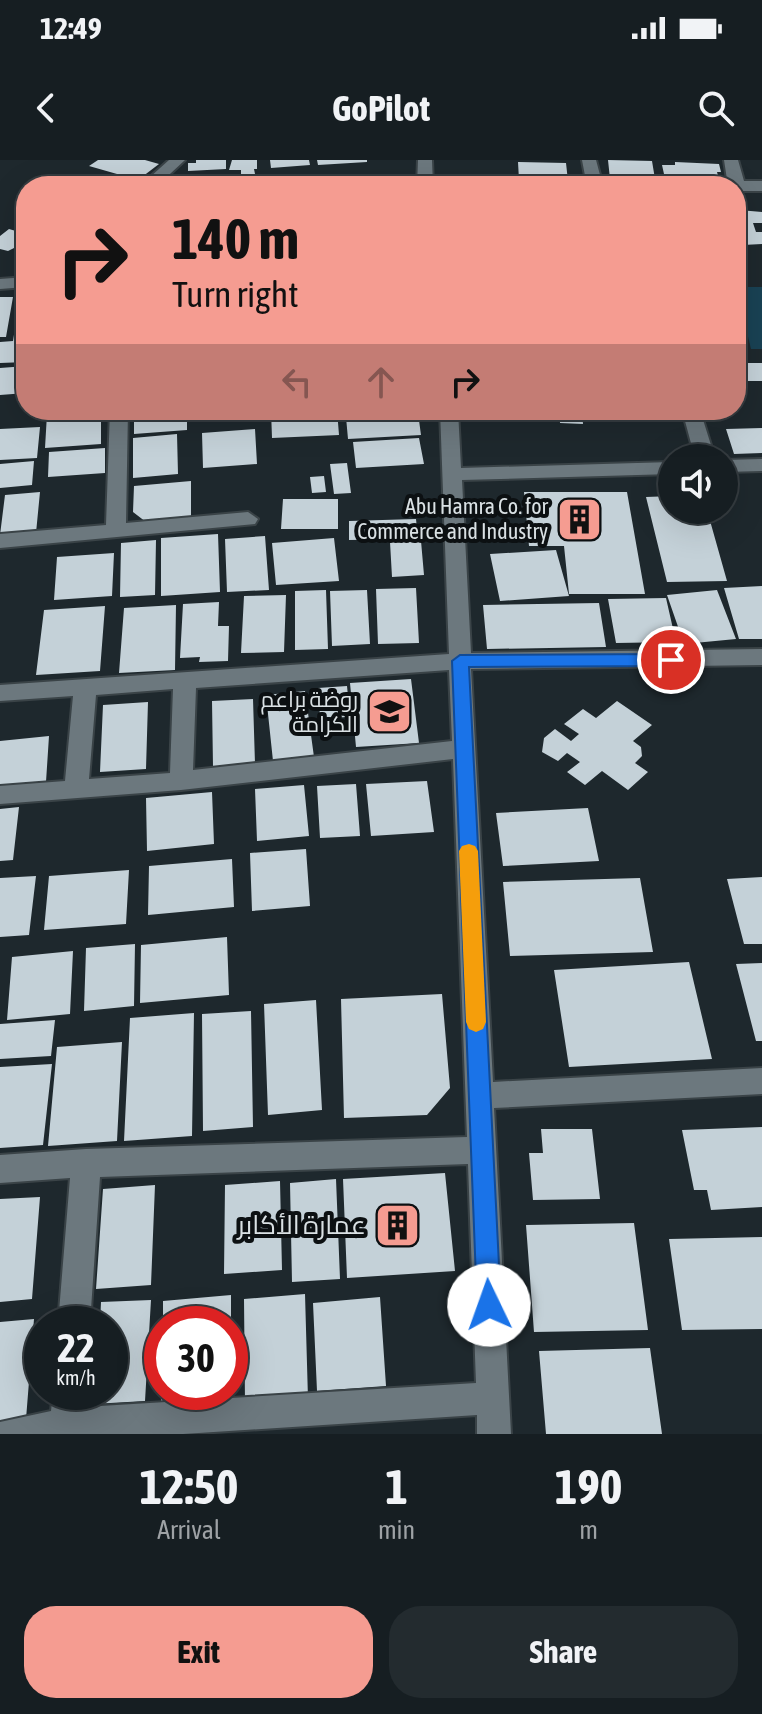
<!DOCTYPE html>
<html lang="en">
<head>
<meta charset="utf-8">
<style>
  body { margin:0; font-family:"Asap Condensed",Cairo,sans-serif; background:#232b2f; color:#f1f3f6; height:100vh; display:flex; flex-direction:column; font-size:30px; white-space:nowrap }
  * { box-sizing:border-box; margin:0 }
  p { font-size:26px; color:#9ea2a5 }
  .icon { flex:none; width:44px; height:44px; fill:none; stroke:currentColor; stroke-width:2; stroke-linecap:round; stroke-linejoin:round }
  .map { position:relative; height:1274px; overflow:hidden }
  .drawer { display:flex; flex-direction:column; background:#161e22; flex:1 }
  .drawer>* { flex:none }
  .banner { position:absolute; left:16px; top:16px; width:730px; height:244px; border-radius:32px; box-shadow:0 8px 32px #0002,0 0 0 2px #353c40; background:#f59c91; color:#111; overflow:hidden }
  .buttons { position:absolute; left:658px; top:284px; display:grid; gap:16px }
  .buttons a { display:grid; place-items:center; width:80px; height:80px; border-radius:50%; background:#161e22; box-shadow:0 8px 32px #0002,0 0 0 2px #353c40; font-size:40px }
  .speed { position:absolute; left:24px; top:1146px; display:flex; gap:16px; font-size:40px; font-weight:700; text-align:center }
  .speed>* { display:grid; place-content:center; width:104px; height:104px; border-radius:50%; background:#161e22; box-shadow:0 8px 32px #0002,0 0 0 2px #353c40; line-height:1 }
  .speed small { font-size:20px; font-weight:400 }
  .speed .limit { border:12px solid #d22; background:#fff; color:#111 }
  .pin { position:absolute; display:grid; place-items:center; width:68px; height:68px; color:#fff; margin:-34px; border:4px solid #fff; border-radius:50%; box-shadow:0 2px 8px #0007 }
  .me { position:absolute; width:88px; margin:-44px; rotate:357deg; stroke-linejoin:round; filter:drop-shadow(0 0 6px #0008) }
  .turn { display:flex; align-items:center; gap:28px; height:168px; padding:0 24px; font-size:36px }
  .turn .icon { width:104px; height:104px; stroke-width:2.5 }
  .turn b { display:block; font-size:56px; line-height:68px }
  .lanes { display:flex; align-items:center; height:76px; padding:0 24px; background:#0003; justify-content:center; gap:40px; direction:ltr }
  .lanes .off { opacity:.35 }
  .eta { display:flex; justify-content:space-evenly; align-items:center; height:136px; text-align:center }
  .eta b { font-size:48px; font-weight:700; line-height:56px }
  .action { display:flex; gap:16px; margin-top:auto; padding:16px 24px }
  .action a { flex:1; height:92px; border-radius:32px; background:#f59c91; color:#111; font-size:32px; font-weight:700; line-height:92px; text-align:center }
  .action a+a { background:#232b2f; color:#f1f3f6 }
  .status { display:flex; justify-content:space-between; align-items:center; height:56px; padding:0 40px; background:#161e22; direction:ltr }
  .status svg { height:22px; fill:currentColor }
  header { display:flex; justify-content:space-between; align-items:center; height:104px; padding:0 24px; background:#161e22; font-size:36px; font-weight:700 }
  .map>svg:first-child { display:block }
  .green { fill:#194254 }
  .building { fill:#c4d1d8 }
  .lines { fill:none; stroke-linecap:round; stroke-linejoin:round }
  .minor-casing { stroke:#3a4347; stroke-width:4 }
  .minor { fill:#6c787e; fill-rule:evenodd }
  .route { fill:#1a73e8; stroke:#114b97; stroke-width:2 }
  .slow { fill:#f59e0b }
  .labels { text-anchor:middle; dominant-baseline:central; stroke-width:8; stroke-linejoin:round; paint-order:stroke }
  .poi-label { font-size:22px; fill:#dae1e4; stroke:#0c1012; text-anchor:end }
  .near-poi-label { font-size:26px; fill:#dae1e4; stroke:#0c1012; text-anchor:end }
</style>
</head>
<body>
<div class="status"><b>12:49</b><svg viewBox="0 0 49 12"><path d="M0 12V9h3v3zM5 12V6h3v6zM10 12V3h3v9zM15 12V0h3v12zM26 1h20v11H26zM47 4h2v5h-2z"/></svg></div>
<header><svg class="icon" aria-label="back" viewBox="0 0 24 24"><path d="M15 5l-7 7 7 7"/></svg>GoPilot<svg class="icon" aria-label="search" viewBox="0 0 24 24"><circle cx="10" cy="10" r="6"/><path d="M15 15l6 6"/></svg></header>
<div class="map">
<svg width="762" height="1274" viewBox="0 0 762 1274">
  <rect width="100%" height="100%" fill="#1e282d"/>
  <path class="green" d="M736 127H762V189H751Z"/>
  <path class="building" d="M98 0H145L159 4 138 20 89 6Z
    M196 0H226V9L188 11V3H196Z
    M232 0H257V9H254L255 14 241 15V10H229Z
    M270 0H309L310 5 271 8Z
    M317 0H367V2L318 5Z
    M608 0 652 1 655 19H610Z
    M518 2 566 3 568 21 519 20Z
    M675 2 719 4 721 12H717L720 23H666L662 5H675Z
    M445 16H506L508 26H446Z
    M326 19 327 26H296V21Z
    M197 20V26H164L169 21Z
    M739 50 762 52V63H753L756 72H762V84L743 85 738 72H741L736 65V55H741Z
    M9 69 26 74V88L23 90 14 88 8 91 0 89V76Z
    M0 137H13L6 177H0Z
    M20 137H26V202L0 203V182L13 181Z
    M736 195 739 203H762V221H736Z
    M26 206V233L0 235V208Z
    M101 250V284L45 288 47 254Z
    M134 250H187V270L134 274Z
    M271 250H337L339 275 272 278Z
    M559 250H582L583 264 560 263Z
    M585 250 603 251 604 261 586 260Z
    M418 253 421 275 348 279 346 257Z
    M40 267 37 298 0 300V269Z
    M762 268V293L734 294 726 269Z
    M255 269 257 304 203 308 202 273Z
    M177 274 178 314 133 318V278Z
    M419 278 424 304 356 308 353 282Z
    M105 288V313L48 317 49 292Z
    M34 301 32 325 0 328V304Z
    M347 303 351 333 334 334 330 304Z
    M324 316 326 332 312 333 310 317Z
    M191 321V357L146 362 133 352 134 326Z
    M40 332 36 373 0 375 5 335Z
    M524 332H627L645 434H569L564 386H529Z
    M672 336V350H707L727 421 667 422 646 337Z
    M283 339H338V369H281Z
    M416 359 418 379 349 380V361Z
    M218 374 220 432 161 436V378Z
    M265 376 269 430 227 432 225 379Z
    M334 378 339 421 276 425 272 383Z
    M156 380 155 435 120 437 121 383Z
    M421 381 424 415 392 417 390 382Z
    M556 390 569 436 500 441 490 394Z
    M114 393 112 436 54 440 57 397Z
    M762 426V479H739L724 428Z
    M416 428 419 483 378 484 376 429Z
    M326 430 328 489 295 490V431Z
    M367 430 370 484 332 486 330 431Z
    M717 430 736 479 684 484 667 435Z
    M286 435 284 492 241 493 244 436Z
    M666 438 676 482 616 483 608 439Z
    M219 442 218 466H229L228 501 199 502 200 497 180 498 183 444Z
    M599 443 606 487 487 489 483 445Z
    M176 445 175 510 119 513 124 448Z
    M105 446 100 511 36 515 44 450Z
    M411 519 419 583 356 587 350 523Z
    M347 526 350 557 320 558 318 528Z
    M305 531 314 597 273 601 266 535Z
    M253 539 255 604 213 607 212 541Z
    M617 541 652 565 633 581 641 587 642 596 635 603 648 612 628 630 602 611 585 625 567 612 580 602 567 593 558 601 542 592 544 578 555 569 571 581 579 574 564 564 583 549 596 558Z
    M148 542 146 609 100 612 103 545Z
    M49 576 46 622 0 626V581Z
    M427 621 434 672 371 676 366 624Z
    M356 624 360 676 320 678 317 626Z
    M304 625 309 676 257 681 255 629Z
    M212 632 214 684 147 691 146 638Z
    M19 647 13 700 0 701V649Z
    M588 648 599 701 503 706 496 653Z
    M306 689 310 746 252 751 250 693Z
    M232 699 234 747 148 755 149 706Z
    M129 710 126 764 44 770 49 716Z
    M36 716 29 775 0 777V718Z
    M762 717V784H744L727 719Z
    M640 718 653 792 510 796 503 722Z
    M227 777 229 835 140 843 141 785Z
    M135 784 134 846 84 851 86 788Z
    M73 791 70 854 7 860 12 797Z
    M689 802 712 899 569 907 554 810Z
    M762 803V881H756L736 804Z
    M442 834 450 928 427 955 344 958 341 839Z
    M316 840 322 950 268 955 264 844Z
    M251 851 253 967 203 971 202 854Z
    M194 853 192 976 124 981 130 858Z
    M55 860 51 896 0 899V864Z
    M122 882 117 981 48 986 57 887Z
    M52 904 43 985 0 988V907Z
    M762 967V1047L711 1050 707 1030H694L682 970Z
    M541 969H592L600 1039 533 1040 529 993H543Z
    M445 1013 455 1111 347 1118 343 1019Z
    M336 1019 340 1119 292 1122 290 1023Z
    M280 1021 282 1110 224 1114 225 1025Z
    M155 1025 151 1125 96 1129 103 1029Z
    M40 1037 32 1139 0 1142V1039Z
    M634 1063 648 1170 534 1172 526 1065Z
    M762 1077V1169L682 1170 669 1079Z
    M305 1134 308 1239 245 1244 244 1139Z
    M231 1135V1164H163V1141Z
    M380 1137 386 1226 317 1231 313 1143Z
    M151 1140 145 1241 93 1244 94 1232H110V1164H100L101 1142Z
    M34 1159 26 1259 0 1261V1162Z
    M650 1188 662 1274H546L539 1191Z
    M161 1232H232V1235L161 1241Z"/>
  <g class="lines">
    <defs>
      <path id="minor" d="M169 0H185L157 26H140Z
        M418 0H432L433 26H417Z
        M582 0H596L603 26H587Z
        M724 0H738L744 21H762V31H736V26H728Z
        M26 117V127L0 129V119Z
        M110 250H128L126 363 248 352 258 359 255 364 0 388V374L106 365Z
        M440 250H458L461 308 672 302V314L462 320 471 493 762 489V505L471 509 493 922 762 908V934L494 948 511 1274H477V1255L183 1274H0V1262L51 1251 53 1232H85L84 1247 476 1223 468 1004 100 1017 90 1164H58L70 1018 0 1023V995L86 989 467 977 453 599 181 630 0 644V626L65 621 73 536 0 541V525L449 494ZM449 510 452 581 193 610 196 528ZM173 529 170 613 89 619 96 535Z
        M682 250H700L715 298H695Z
        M762 299V311L724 312V300Z"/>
    </defs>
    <use href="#minor" class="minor-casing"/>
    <use href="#minor" class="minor"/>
  </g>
  <path class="route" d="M671 494 679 500 671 506 469 507 501 1145 497 1154 489 1157 480 1154 477 1145 452 501 460 495Z"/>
  <path class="slow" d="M469 684 475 686 478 691 486 862 483 869 476 872 469 869 466 862 459 691 462 686Z"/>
  <defs>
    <symbol id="building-square" viewBox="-11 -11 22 22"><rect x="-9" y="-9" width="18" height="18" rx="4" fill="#f59c91" stroke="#0c1012"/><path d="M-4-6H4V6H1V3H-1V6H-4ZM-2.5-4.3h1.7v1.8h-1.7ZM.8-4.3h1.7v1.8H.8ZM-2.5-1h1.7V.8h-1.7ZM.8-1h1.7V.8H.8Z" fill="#111"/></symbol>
    <symbol id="school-square" viewBox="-11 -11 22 22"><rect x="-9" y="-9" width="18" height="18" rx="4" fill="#f59c91" stroke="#0c1012"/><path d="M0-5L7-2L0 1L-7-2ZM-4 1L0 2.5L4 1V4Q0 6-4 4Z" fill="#111"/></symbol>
  </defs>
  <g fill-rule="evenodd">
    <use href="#building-square" x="554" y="334" width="51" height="51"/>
    <use href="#school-square" x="364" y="526" width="51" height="51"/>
    <use href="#building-square" x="372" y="1040" width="51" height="51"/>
  </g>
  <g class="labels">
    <g class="poi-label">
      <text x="548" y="346">Abu Hamra Co. for<tspan x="548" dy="25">Commerce and Industry</tspan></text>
      <text x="358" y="539">روضة براعم<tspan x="358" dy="25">الكرامة</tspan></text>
    </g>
    <g class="near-poi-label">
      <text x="366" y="1065">عمارة الأكابر</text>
    </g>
  </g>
</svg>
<div class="buttons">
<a><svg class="icon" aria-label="sound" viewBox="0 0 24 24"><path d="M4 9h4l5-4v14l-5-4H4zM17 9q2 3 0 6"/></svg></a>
</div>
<div class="speed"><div>22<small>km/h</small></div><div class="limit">30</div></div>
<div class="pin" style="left:671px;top:500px;background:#d93025"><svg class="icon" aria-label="arrive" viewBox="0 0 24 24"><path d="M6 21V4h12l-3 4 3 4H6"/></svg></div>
<svg class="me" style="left:489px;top:1145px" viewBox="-20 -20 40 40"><circle r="19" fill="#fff"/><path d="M0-13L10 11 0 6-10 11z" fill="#1a73e8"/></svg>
<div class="banner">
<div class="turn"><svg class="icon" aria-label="right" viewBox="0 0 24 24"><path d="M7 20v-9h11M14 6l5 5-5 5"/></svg><div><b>140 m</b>Turn right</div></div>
<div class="lanes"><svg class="icon off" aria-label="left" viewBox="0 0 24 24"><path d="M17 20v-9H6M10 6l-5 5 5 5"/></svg><svg class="icon off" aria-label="ahead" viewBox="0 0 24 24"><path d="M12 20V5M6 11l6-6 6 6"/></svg><svg class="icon" aria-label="right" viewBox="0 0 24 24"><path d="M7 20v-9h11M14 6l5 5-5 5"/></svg></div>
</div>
</div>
<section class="drawer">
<div class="eta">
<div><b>12:50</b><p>Arrival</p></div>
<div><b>1</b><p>min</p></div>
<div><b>190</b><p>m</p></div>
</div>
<div class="action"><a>Exit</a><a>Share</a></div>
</section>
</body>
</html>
